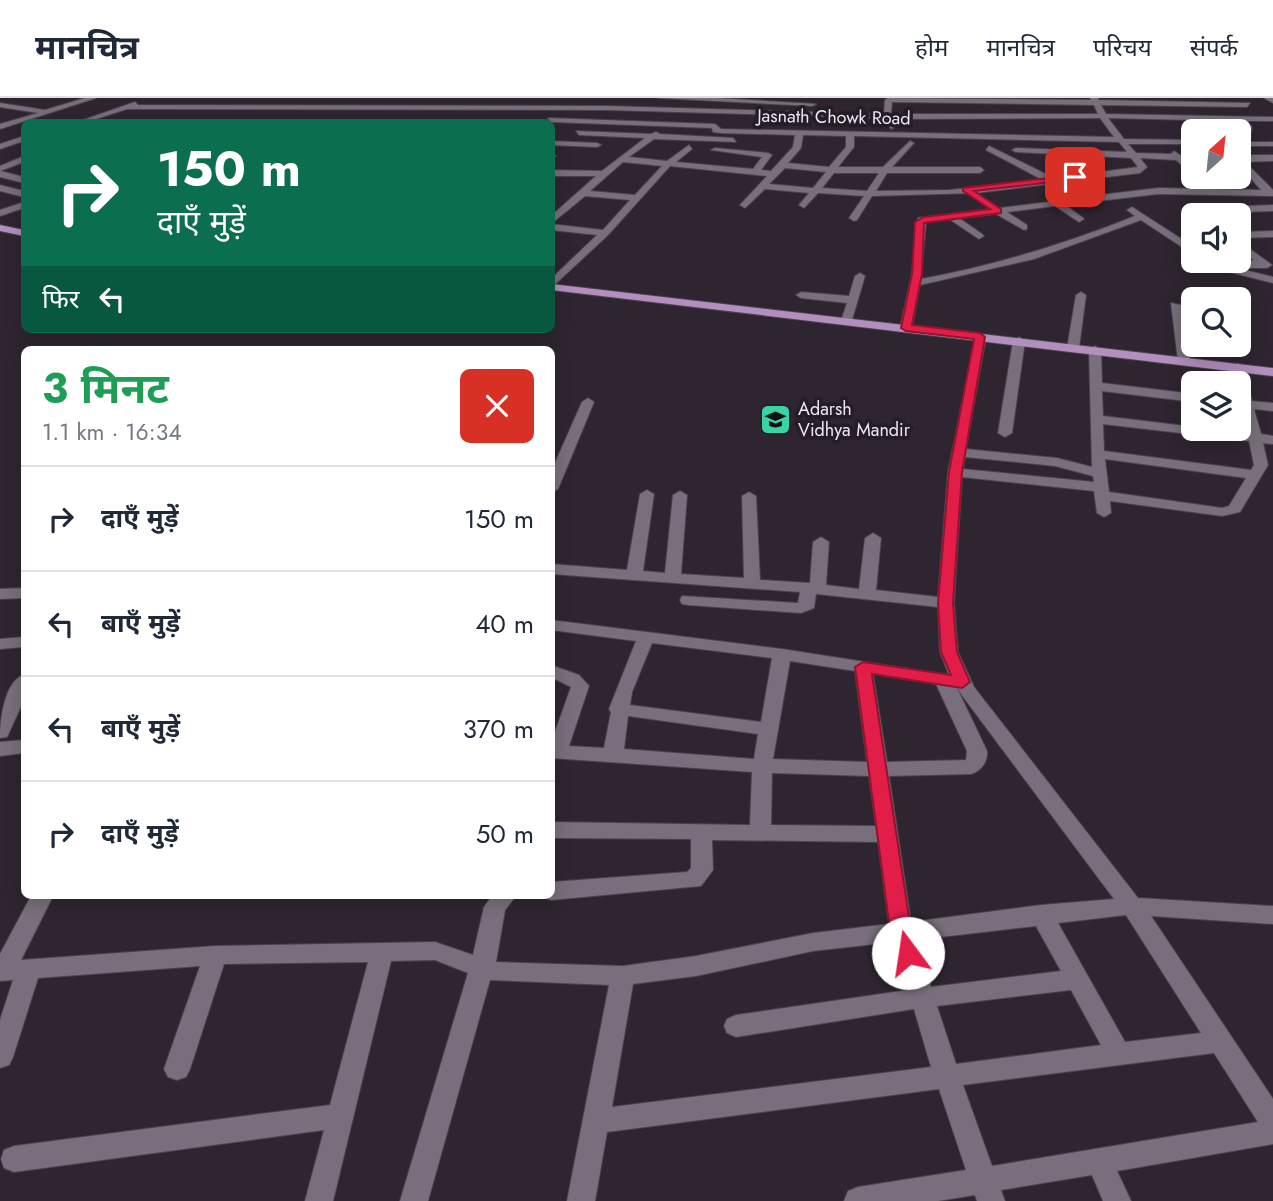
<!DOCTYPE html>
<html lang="hi">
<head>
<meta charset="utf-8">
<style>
  body { margin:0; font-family:Jost,"Noto Sans Devanagari",sans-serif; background:#f2f2f3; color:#1f2937; height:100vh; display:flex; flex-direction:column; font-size:26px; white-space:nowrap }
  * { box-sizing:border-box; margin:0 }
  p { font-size:23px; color:#747a83 }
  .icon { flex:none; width:38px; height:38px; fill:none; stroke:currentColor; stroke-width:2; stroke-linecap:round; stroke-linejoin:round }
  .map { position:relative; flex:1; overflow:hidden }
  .panel { position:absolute; left:21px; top:248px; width:534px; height:553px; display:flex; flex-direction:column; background:#fff; border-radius:10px; box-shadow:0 4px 18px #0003 }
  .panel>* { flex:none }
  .top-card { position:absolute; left:21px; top:21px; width:534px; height:214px; border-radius:10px; box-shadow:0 4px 18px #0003; background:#0b6e4f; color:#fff; overflow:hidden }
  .needle { width:46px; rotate:27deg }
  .fabs { position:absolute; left:1181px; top:21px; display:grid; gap:14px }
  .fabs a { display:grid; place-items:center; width:70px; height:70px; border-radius:10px; background:#fff; box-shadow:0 4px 18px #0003; font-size:35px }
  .pin { position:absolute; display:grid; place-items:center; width:60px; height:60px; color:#fff; margin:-30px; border-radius:14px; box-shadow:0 4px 10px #0006 }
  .me { position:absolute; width:77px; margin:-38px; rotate:346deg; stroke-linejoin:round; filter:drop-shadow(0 0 5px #0008) }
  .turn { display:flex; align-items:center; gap:24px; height:147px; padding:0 21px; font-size:32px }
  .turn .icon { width:91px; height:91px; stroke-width:2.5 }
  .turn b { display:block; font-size:49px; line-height:60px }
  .then { display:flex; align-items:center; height:66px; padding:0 21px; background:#0003; gap:14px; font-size:26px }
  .round { display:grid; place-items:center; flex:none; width:74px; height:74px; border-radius:10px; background:#f2f2f3 }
  .headline { display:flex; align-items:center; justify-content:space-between; height:119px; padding:0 21px }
  h1 { font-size:42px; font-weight:700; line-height:52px; color:#1e9e55 }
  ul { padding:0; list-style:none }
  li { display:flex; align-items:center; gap:21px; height:105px; padding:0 21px; border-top:2px solid #e0e1e3 }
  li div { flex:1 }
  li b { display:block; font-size:26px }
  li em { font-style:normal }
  header { display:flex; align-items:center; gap:42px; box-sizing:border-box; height:98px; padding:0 35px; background:#fff; border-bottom:2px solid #e0e1e3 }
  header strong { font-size:33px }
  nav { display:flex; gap:38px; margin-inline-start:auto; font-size:24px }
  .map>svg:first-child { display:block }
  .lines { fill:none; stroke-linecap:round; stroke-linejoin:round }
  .minor-casing { stroke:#4a424c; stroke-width:2 }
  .major-casing { stroke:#4a424c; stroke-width:2 }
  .minor { fill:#796f7c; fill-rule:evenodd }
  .major { fill:#b38fbe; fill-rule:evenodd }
  .route { fill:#e11d48; stroke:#92132f; stroke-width:2 }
  .labels { text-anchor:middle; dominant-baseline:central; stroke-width:7; stroke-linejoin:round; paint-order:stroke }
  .far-street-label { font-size:18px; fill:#ede8ef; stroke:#241c26 }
  .far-poi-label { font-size:18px; fill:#ede8ef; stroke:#241c26; text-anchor:start }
</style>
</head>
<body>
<header>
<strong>मानचित्र</strong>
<nav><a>होम</a><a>मानचित्र</a><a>परिचय</a><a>संपर्क</a></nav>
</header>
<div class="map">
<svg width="1273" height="1103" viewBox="0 0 1273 1103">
  <rect width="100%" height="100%" fill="#2e2530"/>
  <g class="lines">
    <defs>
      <path id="minor" d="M85 0H96L0 31V26L38 15 0 9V5L45 12Z
        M658 0H717L816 6 812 8Z
        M888 0 1091 2 1090 0H1098L1099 2 1250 5 1247 9 1101 7 1106 16 1273 19V23H1246L1252 29 1249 44H1273V48H1248L1246 57H1273V63L1245 64 1273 92V98L1158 96 1065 107 1082 119 1084 121 1079 124 1055 108 1007 114 1027 127V131L1024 132 996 116 959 120 982 136 984 138 979 141 949 121 926 124 921 181C995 167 1066 146 1135 118L1127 112 1132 109 1194 149V157L1141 122 1034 161 920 187 912 230 906 233 900 230 912 176 918 120 1049 104 1053 100 1058 102 1158 90 1261 92 1239 67V44L1244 29 1237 23 1108 20 1124 41 1194 42V46H1128L1136 55 1171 56 1174 53 1180 57H1194V62H1185L1194 70V78L1176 62 1140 60 1147 69 1140 75 976 95 872 98 857 122 854 123 849 120 864 98 818 95 804 110 799 107 809 95 765 91 745 110 740 107 767 78 670 68 608 137 551 190V181L597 137 551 132V126L603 132 630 102 585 98 551 126V118L596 78H551V72L602 73 645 40 579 37 576 33 651 36 656 34 660 36 733 40 736 44 654 41 629 59 667 63 689 47 692 51 676 64 753 71 762 59 711 52 715 50 768 55 772 57 761 72 771 73 793 49 795 37 721 35 713 34 712 30 551 24 548 20 715 26 721 31 1114 39 1100 20 891 21 895 29 891 31 884 20 607 12 127 11 87 24H77L135 4 138 7 607 8 884 16 885 2ZM892 4 1094 7 1098 16H891ZM803 37 846 38V49L829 69 788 65 801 50ZM854 38 1119 44 1127 54 1016 50 1012 52 1016 54 1131 60 1138 69 1054 80 989 48 986 52 1043 82 949 92 876 93 887 75H980L984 72 980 69H892L914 45 910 43 883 69H838L854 49ZM623 64 662 68 635 97 590 93ZM785 70 826 74 813 90 769 86ZM834 75H879L867 93 822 90Z
        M1264 0H1273V5Z
        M24 38V43L0 51V46Z
        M551 43 597 45 601 47 597 49 551 47Z
        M551 56 556 58 551 61Z
        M24 58V64L0 73 24 79V85L0 79V68Z
        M0 87 24 93V99L0 93Z
        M24 104V110L0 118V112Z
        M1273 107V113L1191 116 1186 113 1191 110Z
        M1273 133V139L1239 140V134Z
        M1239 143 1272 167 1267 170H1237L1273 179V185L1225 173 1203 163H1217L1227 167 1254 162 1239 151Z
        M860 175 865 178 851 225 841 223 847 205 801 200 796 197 801 194 849 198 855 178Z
        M1081 194 1086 197 1079 250 1073 254 1067 250 1076 197Z
        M1171 205 1181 207 1190 263 1184 267 1178 263Z
        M976 237 986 239 966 351 1057 360 1092 369 1089 252 1095 248 1101 252 1102 285 1194 296V304L1102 293 1103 318 1194 329V331L1247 335 1239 309V285H1236L1232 269 1238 265 1244 269 1252 303 1273 305V313L1254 311 1261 336 1273 338V346L1263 345 1268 367 1240 414 1222 418 1110 403 1111 415 1104 419 1097 415 1094 393 962 379 954 505 958 554 974 589 1138 800 1273 808V826L1151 818 1273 1001V1046L1117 1073 1131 1103H1103L1092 1077 1001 1092 1005 1103H977L975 1097 938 1103H844L848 1093 858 1089 966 1072 939 991 607 1034 595 1103H567L609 887 490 882 428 1103H400L468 875 435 862 391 863 333 1103H305L324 1032 14 1074 4 1070 1 1061 4 1052 14 1048 330 1007 368 864 224 866 190 971 186 979 177 982 168 979 164 971 200 868 38 880 13 959 9 967 0 970V922L13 882 0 883V856L31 798H53L21 862 215 848 435 844 473 857 484 809 492 798H516L505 812 496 864 623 868 696 858 813 835 889 826 878 744 712 742 713 772 701 788 551 802 543 799 551 798V784L687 774 691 770V741L551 740V724L750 727 752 674 551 660V645L571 589 551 579V567L579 577 589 588 569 648 604 650 611 614 609 611 636 543 551 532V522L782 551 949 577 940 554 938 509 816 496 814 510 801 515 688 507 682 506 680 502 682 498 798 505 800 494 551 476V466L627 472 640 396 647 392 654 396 643 473 665 475 673 397 680 393 687 397 681 476 744 480 742 398 749 394 756 398 760 482 810 485 813 444 821 439 829 444 826 487 859 491 865 440 873 435 881 440 876 492 938 499 948 374ZM1103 326 1249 343 1254 367 1251 372 1104 353ZM965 359 1055 368 1093 378 1094 384 963 371ZM1105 361 1246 380 1229 408 1222 410 1109 394ZM652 545 772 560 761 624 630 607 632 594ZM790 563 855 573 867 664 773 661ZM873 576 936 586 967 653 966 662 887 664ZM956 588 961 596 1114 801 1041 807 911 824 889 678 971 676C981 673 988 664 987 653ZM628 618 758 636 754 661 624 651ZM772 675 869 678 876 728 771 727ZM1126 817 1201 935 1125 944 1058 825ZM1036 828 1061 873 931 889 915 842ZM893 844 908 892 736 917 727 921 724 928 727 935 736 939 914 911 931 969 612 1009 633 886 696 878 813 853ZM1071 892 1101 947 956 966 937 908ZM1214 955 1258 1024 992 1068 963 987Z
        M1019 239 1025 243 1012 335 1005 339 998 335 1013 243Z
        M588 300 594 304 558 391 551 395V374L582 304Z
        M24 490V500L0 501V491Z
        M24 539V549L0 551V541Z
        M24 577V602L7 639 0 640C0 623 4 583 24 577Z
        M24 642V655L0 658V644Z"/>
      <path id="major" d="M0 127 24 132V138L0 133Z
        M551 186 1273 270V278L551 192Z"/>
    </defs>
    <use href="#minor" class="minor-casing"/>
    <use href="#major" class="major-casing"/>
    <use href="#minor" class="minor"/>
    <use href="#major" class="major"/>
  </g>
  <path class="route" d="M1075 77 1078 81 974 93 1001 111V115L924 125 922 176 912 227 980 235 985 239 962 374 953 505 957 554 970 584 962 590 872 576 911 832 918 855 915 861 908 863 900 861 890 832 855 569 863 564 951 577 941 554 938 505 949 374 974 241 906 233 901 230 912 176 915 124 924 119 990 111 963 93V90Z"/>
  <defs>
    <symbol id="school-square" viewBox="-11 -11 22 22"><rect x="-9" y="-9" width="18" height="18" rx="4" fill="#39d4a5" stroke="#241c26"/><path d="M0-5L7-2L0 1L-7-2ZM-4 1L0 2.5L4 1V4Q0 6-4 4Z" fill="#111"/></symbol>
  </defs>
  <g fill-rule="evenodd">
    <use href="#school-square" x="758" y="304" width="35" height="35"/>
  </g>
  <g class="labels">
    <g class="far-street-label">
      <text transform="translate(834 19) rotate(1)">Jasnath Chowk Road</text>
    </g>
    <g class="far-poi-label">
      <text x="798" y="311">Adarsh<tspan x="798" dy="21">Vidhya Mandir</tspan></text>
    </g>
  </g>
</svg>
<div class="fabs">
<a><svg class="needle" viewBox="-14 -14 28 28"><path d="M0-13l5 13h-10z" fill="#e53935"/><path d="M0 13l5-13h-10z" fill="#747a83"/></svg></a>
<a><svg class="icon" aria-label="sound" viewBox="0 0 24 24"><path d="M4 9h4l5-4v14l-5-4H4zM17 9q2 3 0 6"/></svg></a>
<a><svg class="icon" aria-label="search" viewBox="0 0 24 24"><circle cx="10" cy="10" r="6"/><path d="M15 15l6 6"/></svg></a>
<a><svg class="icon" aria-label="layers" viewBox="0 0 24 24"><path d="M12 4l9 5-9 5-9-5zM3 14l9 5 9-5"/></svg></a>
</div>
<div class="pin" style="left:1075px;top:79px;background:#d93025"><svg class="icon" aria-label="arrive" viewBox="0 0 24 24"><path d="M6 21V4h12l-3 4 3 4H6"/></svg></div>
<svg class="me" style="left:908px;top:855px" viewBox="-20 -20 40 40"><circle r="19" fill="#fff"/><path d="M0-13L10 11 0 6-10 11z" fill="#e11d48"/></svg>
<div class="top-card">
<div class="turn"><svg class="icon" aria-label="right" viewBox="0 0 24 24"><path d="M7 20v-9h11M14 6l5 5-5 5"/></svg><div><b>150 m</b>दाएँ मुड़ें</div></div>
<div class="then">फिर<svg class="icon" aria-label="left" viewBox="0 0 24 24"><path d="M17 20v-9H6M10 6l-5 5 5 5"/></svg></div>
</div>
<section class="panel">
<div class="headline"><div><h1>3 मिनट</h1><p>1.1 km · 16:34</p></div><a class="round" style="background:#d93025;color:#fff"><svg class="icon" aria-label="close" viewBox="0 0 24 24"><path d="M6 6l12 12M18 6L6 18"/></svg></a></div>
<ul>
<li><svg class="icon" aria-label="right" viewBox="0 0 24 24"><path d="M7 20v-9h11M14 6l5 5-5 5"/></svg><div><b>दाएँ मुड़ें</b></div><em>150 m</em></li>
<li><svg class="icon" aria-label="left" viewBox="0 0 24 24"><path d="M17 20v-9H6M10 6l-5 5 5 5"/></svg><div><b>बाएँ मुड़ें</b></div><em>40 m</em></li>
<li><svg class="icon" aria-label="left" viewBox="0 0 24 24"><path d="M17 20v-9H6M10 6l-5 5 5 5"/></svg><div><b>बाएँ मुड़ें</b></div><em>370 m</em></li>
<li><svg class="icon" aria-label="right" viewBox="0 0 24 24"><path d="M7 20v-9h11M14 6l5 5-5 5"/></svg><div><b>दाएँ मुड़ें</b></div><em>50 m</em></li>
</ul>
</section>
</div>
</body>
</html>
